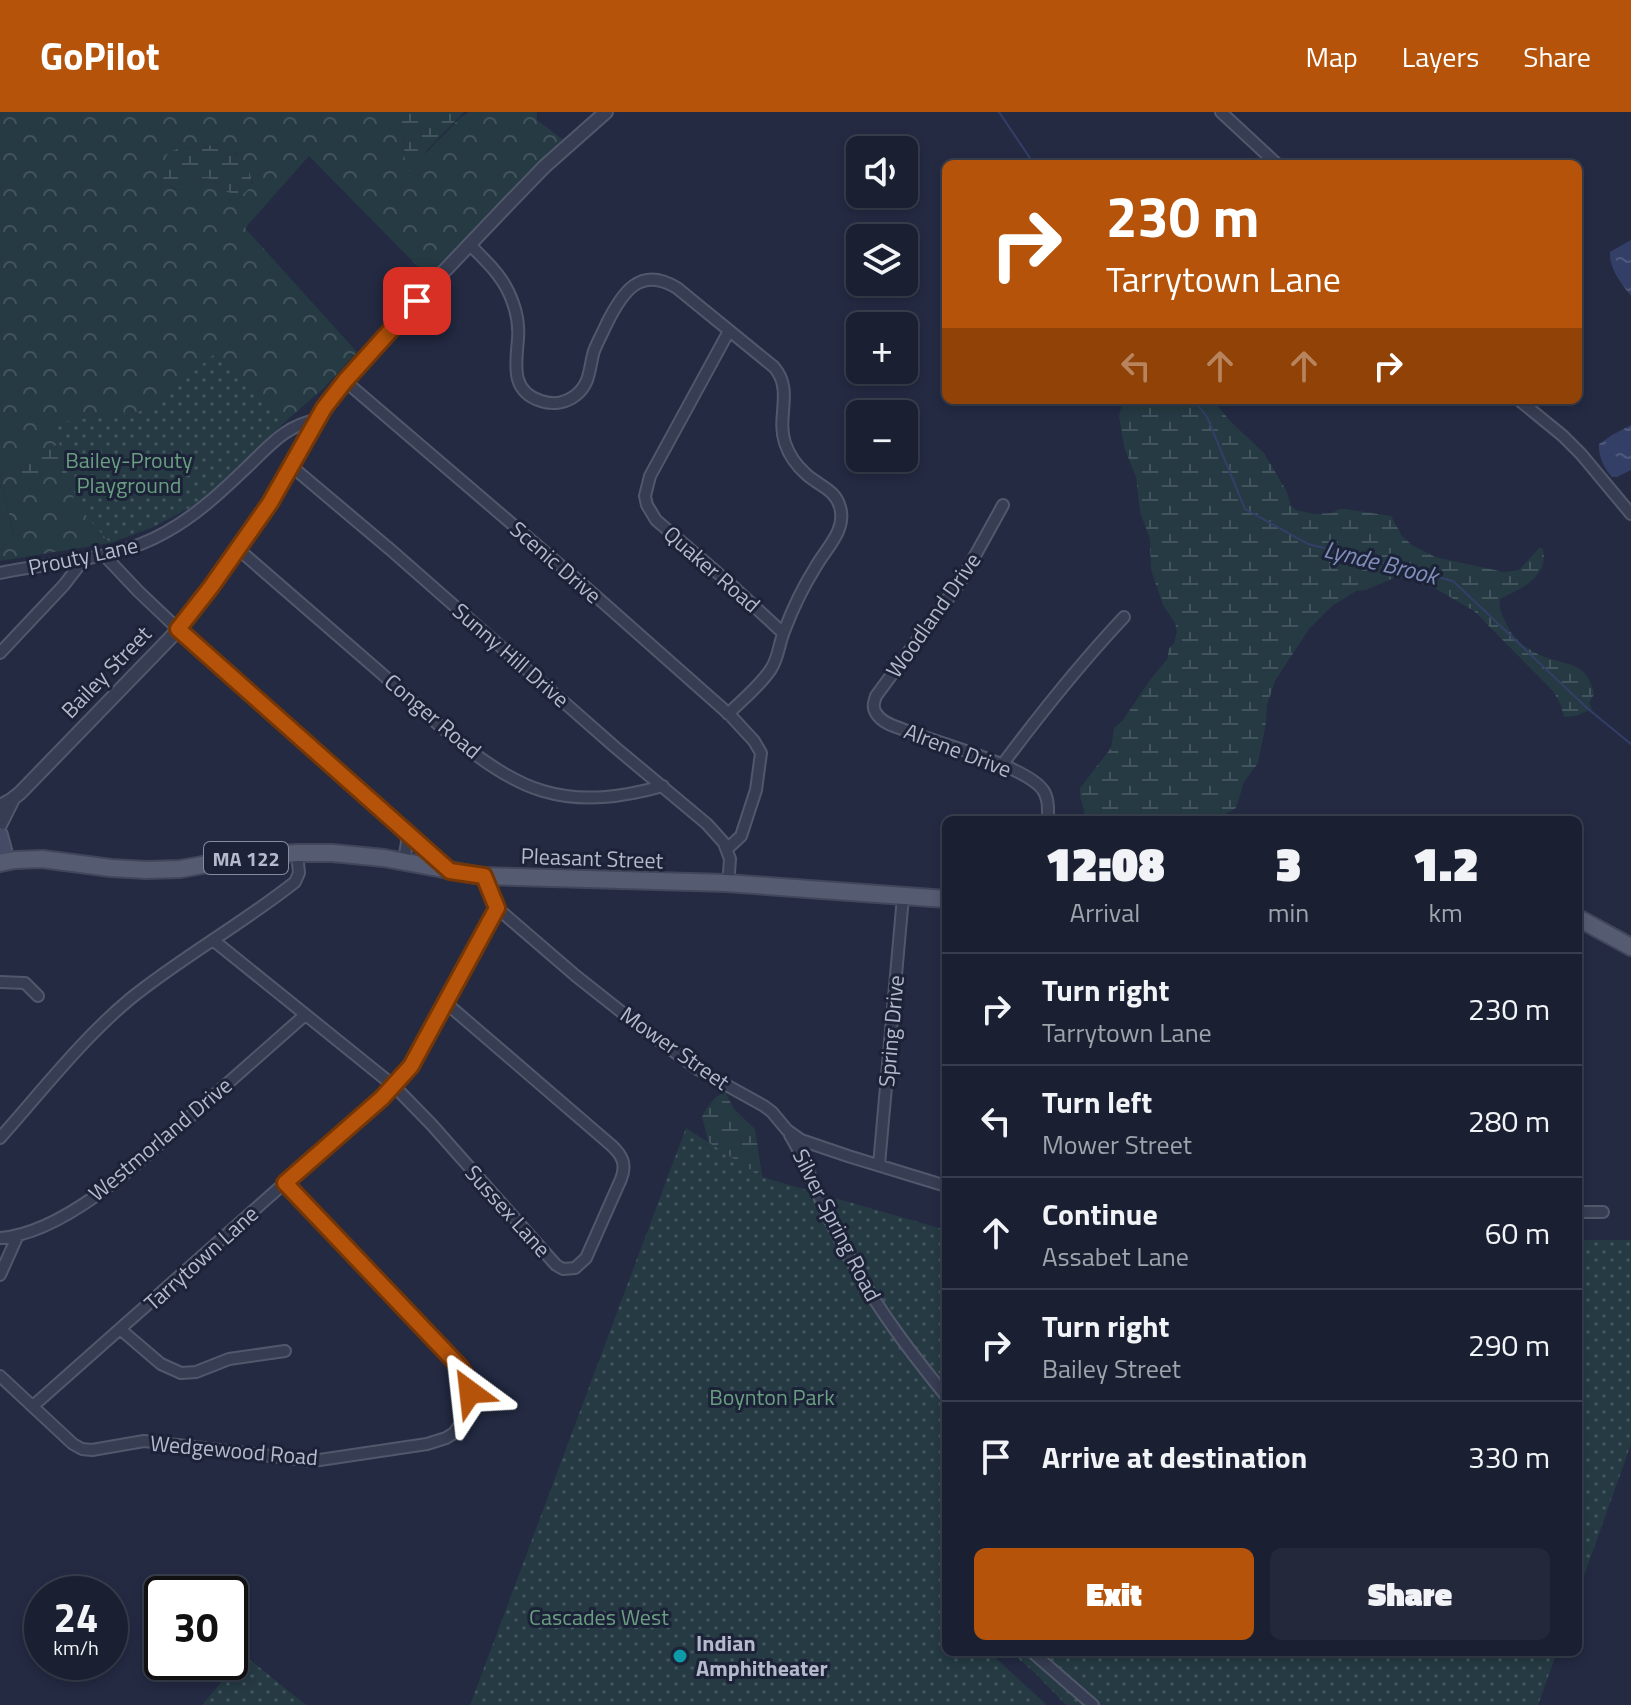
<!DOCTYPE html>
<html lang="en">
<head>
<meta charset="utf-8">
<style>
  body { margin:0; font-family:"Titillium Web",sans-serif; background:#23283a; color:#f1f3f6; height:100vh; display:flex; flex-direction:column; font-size:30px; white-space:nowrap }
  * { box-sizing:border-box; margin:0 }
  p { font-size:26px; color:#9fa3ac }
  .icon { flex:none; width:44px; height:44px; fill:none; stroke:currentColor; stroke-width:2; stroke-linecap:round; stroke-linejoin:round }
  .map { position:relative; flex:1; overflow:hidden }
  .sheet { position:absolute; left:942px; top:704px; width:640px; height:840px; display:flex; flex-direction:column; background:#1a2032; border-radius:12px; box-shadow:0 4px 12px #0003,0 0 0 2px #383e4d }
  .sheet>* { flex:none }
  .banner { position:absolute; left:942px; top:48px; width:640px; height:244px; border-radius:12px; box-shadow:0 4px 12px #0003,0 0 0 2px #383e4d; background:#b45309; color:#fff; overflow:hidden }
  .tools { position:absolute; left:846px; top:24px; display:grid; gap:16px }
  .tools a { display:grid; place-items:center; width:72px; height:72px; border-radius:12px; background:#1a2032; box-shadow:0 4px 12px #0003,0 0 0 2px #383e4d; font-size:40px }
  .speed { position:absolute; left:24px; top:1464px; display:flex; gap:16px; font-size:40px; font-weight:700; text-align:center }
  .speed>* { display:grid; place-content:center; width:104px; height:104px; border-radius:50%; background:#1a2032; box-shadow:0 4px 12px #0003,0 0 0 2px #383e4d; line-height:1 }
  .speed small { font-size:20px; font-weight:400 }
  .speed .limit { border:4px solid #111; border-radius:12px; background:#fff; color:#111 }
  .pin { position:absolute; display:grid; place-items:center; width:68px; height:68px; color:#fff; margin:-34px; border-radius:16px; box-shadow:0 4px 12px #0006 }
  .me { position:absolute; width:88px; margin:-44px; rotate:330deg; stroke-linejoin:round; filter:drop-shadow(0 0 6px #0008) }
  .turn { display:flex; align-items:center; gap:28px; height:168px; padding:0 32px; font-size:36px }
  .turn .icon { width:104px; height:104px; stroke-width:2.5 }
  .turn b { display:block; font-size:56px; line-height:68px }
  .lanes { display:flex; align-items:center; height:76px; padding:0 32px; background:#0003; justify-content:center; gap:40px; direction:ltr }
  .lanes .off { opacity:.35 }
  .eta { display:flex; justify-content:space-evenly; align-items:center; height:136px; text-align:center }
  .eta b { font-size:48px; font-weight:800; line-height:56px }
  .action { display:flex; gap:16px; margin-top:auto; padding:16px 32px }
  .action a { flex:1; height:92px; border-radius:12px; background:#b45309; color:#fff; font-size:32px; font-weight:800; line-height:92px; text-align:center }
  .action a+a { background:#23283a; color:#f1f3f6 }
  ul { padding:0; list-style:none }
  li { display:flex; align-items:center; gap:24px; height:112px; padding:0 32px; border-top:2px solid #383e4d }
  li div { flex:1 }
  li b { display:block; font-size:30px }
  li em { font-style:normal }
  header { display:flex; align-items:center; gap:48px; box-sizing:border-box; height:112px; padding:0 40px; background:#b45309; color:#fff }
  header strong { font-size:38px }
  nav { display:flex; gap:44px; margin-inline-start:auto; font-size:28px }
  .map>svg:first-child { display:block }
  .grass { fill:#253a43 }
  .forest { fill:url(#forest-crowns); fill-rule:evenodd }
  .wetland { fill:url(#wetland-marsh) }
  .park { fill:url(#park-dots) }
  .water { fill:url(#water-ripples) }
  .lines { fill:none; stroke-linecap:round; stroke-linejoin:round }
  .stream { stroke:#343f68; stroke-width:2 }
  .minor-casing { stroke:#52586c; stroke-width:14 }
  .tertiary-casing { stroke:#52586c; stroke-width:16 }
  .secondary-casing { stroke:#52586c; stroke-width:18 }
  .primary-casing { stroke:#41465b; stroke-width:20 }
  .minor { stroke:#373d52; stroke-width:10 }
  .tertiary { stroke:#373d52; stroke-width:12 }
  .secondary { stroke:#454b65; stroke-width:14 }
  .primary { stroke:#555c72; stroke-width:16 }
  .route-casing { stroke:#753606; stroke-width:20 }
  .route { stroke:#b45309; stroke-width:14 }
  .culture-dot { fill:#0f9aa8; stroke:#1c2237; stroke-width:3 }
  .labels { text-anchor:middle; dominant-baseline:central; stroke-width:6; stroke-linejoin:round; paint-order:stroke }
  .shield { fill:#1c2237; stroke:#868c9f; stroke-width:2 }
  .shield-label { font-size:20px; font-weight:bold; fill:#b4b9cc }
  .park-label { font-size:22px; fill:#699f80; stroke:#1c2237 }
  .street-label { font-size:22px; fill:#b4b9cc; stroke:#1c2237 }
  .poi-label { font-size:22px; font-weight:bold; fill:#b4b9cc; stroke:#1c2237; text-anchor:start }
  .water-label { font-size:24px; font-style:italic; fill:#808eba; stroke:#1c2237 }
</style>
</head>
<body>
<header>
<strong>GoPilot</strong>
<nav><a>Map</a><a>Layers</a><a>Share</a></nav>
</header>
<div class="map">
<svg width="1631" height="1593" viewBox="0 0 1631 1593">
  <defs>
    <pattern id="forest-crowns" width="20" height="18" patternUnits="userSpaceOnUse" patternTransform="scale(2)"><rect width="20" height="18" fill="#253a43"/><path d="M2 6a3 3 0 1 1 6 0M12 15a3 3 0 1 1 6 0" fill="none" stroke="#42545d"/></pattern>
    <pattern id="wetland-marsh" width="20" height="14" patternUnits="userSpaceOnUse" patternTransform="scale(2)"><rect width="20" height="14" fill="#253a43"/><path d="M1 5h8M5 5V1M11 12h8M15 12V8" fill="none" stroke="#42545d"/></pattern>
    <pattern id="park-dots" width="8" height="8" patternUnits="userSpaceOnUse" patternTransform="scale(2)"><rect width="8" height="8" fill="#253a43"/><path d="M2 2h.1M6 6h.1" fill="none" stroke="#42545d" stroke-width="1.8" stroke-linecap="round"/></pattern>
    <pattern id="water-ripples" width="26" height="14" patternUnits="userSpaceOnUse" patternTransform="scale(2)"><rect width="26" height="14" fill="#343f68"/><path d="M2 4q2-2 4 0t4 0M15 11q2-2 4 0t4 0" fill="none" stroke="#4f597c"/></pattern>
  </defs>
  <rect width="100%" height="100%" fill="#232a42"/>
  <path class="grass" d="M0 373 4 379 14 425 0 438Z"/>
  <path class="forest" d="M0 0H397L403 21 406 61 460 6 469 0H537V8L565 29 427 164 309 44 245 116 357 240 324 276 285 310 241 279 193 390 153 415 110 431 0 449V438L14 424 4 379 0 373ZM219 32 237 41 253 71 227 80C210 60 201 64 181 78L174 77 164 67 182 35 197 36Z"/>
  <path class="wetland" d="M397 0H464L428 37 415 55 406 61 403 22Z
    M219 32C237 36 252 56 252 74L241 84 236 82 227 80C210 60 201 64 181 78 170 77 164 68 159 59L168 41 182 35 197 36Z
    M1123 288H1213L1230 309 1264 341 1287 380 1291 394 1296 398 1314 402 1333 401 1338 397H1345L1391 404 1402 424 1412 433 1435 445 1504 460 1519 458 1540 435 1543 437C1549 465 1521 477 1500 487 1498 496 1502 502 1506 511 1513 528 1531 541 1548 546 1572 554 1588 552 1594 582L1589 591 1592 597 1576 604 1564 605 1560 591 1553 579 1474 499 1438 478 1412 468 1396 465 1366 478 1356 479 1332 494 1309 517 1275 569 1267 593 1266 611 1258 651 1244 670 1236 696 1216 708H1083C1087 694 1078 689 1080 676L1111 636 1114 616 1123 608 1150 568 1168 546V538L1174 531 1177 520 1175 511 1163 493 1151 458 1150 427 1140 400 1136 365 1124 335 1119 304Z
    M77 326 73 364 36 361 0 366V353Z
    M725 980 734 997 755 1017 767 1095 710 1037 702 1005 706 997 716 985Z"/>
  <path class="park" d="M217 240 285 310 197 392 153 415 110 431 75 391 54 311 148 298Z
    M686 1016 762 1065 946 1118V1540H989L1047 1593H470Z
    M1578 1128H1631V1332L1578 1481Z
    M1011 1540H1557L1538 1593H1066L1035 1561Z
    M244 1543 306 1593H202Z"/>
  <path class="water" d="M1631 128V184C1621 171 1609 157 1610 140Z
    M1631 313V358L1617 365H1612C1604 356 1598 344 1599 332L1612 323Z"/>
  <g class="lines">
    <path class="stream" d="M999 0 1034 52
      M1194 288 1207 305 1245 397 1308 432 1453 469 1587 596 1631 632"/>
    <defs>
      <path id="minor" d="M1221 0 1277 52
        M469 132C487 150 505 166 513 191 517 202 519 215 518 227 516 252 510 279 541 289 553 293 566 291 576 283 591 271 589 255 594 239 598 229 603 220 607 211 622 181 640 153 677 176L774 255C794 278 776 305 785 331 789 343 797 354 806 362 819 374 835 377 840 395 847 419 825 437 815 456 803 475 793 496 785 517 779 530 779 545 771 557 760 574 742 588 728 602
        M729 219 650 364 645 384 647 393 656 408 727 469 783 521
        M345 269 581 471 730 603 754 629 761 641 756 678 741 724 727 737
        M1519 288 1563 324 1581 342 1631 402
        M290 353 392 439 616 636 707 712 724 731 730 747 729 761 726 771
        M1003 393 961 469 876 584C874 590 872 595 876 601 881 610 893 614 902 617 933 630 1025 653 1043 678 1049 687 1048 697 1048 708
        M238 437C286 479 334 520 381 561 425 600 487 663 543 679 583 691 623 685 663 674
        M104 443 138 479 178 517 449 757
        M0 461C56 449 116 449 166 420 195 404 219 382 243 359 266 338 284 313 317 308
        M0 541 64 473 84 447
        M1002 653C1040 602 1080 552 1124 505
        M404 749 407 730 406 718
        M484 764 497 796 576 864 638 913 699 958 764 994 772 1000 787 1018 801 1028 848 1044 946 1074
        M213 828 394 974 432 1013 556 1153 563 1157 575 1156 586 1146 621 1067C627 1052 622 1043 611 1033L446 891
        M0 870 25 871 38 884
        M790 1023C804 1046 813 1071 824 1096 833 1115 843 1134 853 1152 879 1199 912 1242 946 1284
        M0 1026C42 979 82 927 130 887 182 845 242 812 295 770L299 761 297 741
        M879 1053 903 785
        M1578 1100H1603
        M0 1126C67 1121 146 1044 194 1001 231 968 268 936 305 903
        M0 1163 18 1123
        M120 1217 161 1252 181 1261 196 1260 229 1247 285 1239
        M0 1264 73 1332 82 1337 92 1338 144 1329 313 1349 427 1332 446 1326 454 1321 465 1306 470 1289V1280L465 1263 285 1071
        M33 1294 394 974 418 944 497 796
        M1032 1540 1093 1593"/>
      <path id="tertiary" d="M0 694 11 688 20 681 176 520 211 475 270 391 324 296 345 269 431 173 512 88 545 54 606 0
        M0 713 13 687"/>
      <path id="secondary" d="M0 723 7 749"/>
      <path id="primary" d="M0 751 15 748 42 747 111 756 146 758 180 757 253 744 297 741H332L384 746 481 764 726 771 946 787
        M1578 806 1631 835"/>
    </defs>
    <use href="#minor" class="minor-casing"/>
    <use href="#tertiary" class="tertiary-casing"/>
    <use href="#secondary" class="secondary-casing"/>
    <use href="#primary" class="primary-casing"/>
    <use href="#minor" class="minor"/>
    <use href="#tertiary" class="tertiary"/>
    <use href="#secondary" class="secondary"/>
    <use href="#primary" class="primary"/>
  </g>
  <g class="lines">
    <defs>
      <path id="route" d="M417 189 345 269 324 296 270 391 211 475 178 517 450 759 484 764 497 796 411 954 382 986 285 1071 460 1255 465 1263 470 1280"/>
    </defs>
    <use href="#route" class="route-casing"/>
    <use href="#route" class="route"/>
  </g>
  <circle class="culture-dot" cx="680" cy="1544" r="8"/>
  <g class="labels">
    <rect class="shield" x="204" y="730" width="84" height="32" rx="6"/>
    <g class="shield-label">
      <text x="246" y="746">MA 122</text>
    </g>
    <g class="park-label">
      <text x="129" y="348">Bailey-Prouty<tspan x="129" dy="25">Playground</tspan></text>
      <text x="772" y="1285">Boynton Park</text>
      <text x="599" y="1505">Cascades West</text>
    </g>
    <g class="street-label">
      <text transform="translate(83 444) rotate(-12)">Prouty Lane</text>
      <text transform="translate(556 450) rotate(41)">Scenic Drive</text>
      <text transform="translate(712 457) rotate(41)">Quaker Road</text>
      <text transform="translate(933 503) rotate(-55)">Woodland Drive</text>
      <text transform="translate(511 543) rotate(41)">Sunny Hill Drive</text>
      <text transform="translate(106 560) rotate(-46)">Bailey Street</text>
      <text transform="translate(433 604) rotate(40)">Conger Road</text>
      <text transform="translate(958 638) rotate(21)">Alrene Drive</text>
      <text transform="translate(592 746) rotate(2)">Pleasant Street</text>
      <text transform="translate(891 919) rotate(-85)">Spring Drive</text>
      <text transform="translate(675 936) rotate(35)">Mower Street</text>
      <text transform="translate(160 1027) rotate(-40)">Westmorland Drive</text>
      <text transform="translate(508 1099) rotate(48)">Sussex Lane</text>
      <text transform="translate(837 1113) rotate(63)">Silver Spring Road</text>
      <text transform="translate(201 1146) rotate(-42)">Tarrytown Lane</text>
      <text transform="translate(234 1338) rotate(5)">Wedgewood Road</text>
    </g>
    <g class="poi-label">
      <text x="696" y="1531">Indian<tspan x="696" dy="25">Amphitheater</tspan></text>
    </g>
    <g class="water-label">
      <text transform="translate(1381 450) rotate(14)">Lynde Brook</text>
    </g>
  </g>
</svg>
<div class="tools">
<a><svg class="icon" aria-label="sound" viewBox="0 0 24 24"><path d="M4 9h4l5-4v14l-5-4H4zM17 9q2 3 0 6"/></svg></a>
<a><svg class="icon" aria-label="layers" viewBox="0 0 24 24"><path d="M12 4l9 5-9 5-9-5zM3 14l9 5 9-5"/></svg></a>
<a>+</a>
<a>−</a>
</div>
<div class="speed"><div>24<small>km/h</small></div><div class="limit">30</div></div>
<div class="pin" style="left:417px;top:189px;background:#d93025"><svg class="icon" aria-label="arrive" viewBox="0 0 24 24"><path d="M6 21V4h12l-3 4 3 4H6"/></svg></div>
<svg class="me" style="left:470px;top:1280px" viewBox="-20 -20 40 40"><path d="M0-17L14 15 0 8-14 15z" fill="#b45309" stroke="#fff" stroke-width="4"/></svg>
<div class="banner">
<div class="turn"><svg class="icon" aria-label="right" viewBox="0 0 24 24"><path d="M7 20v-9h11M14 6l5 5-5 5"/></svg><div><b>230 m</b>Tarrytown Lane</div></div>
<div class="lanes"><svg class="icon off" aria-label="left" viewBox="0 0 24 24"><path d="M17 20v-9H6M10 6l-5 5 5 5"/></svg><svg class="icon off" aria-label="ahead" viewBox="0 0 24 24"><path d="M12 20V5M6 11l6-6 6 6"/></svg><svg class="icon off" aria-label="ahead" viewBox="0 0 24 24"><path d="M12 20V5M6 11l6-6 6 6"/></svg><svg class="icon" aria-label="right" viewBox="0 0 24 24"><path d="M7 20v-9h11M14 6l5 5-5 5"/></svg></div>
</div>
<section class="sheet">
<div class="eta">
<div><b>12:08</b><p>Arrival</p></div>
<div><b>3</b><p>min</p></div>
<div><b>1.2</b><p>km</p></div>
</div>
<ul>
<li><svg class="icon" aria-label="right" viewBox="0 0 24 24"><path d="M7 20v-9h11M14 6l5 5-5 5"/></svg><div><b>Turn right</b><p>Tarrytown Lane</p></div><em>230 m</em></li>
<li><svg class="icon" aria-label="left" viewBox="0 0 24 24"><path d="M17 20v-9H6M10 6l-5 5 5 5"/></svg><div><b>Turn left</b><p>Mower Street</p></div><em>280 m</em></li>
<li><svg class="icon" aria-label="ahead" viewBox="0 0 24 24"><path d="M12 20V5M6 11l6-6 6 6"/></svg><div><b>Continue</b><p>Assabet Lane</p></div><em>60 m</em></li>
<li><svg class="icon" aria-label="right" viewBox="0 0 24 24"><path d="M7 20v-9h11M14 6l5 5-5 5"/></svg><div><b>Turn right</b><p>Bailey Street</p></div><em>290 m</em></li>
<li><svg class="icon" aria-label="arrive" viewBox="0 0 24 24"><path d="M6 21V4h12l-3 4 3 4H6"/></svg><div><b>Arrive at destination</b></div><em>330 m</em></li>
</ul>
<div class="action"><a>Exit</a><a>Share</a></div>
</section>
</div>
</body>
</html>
